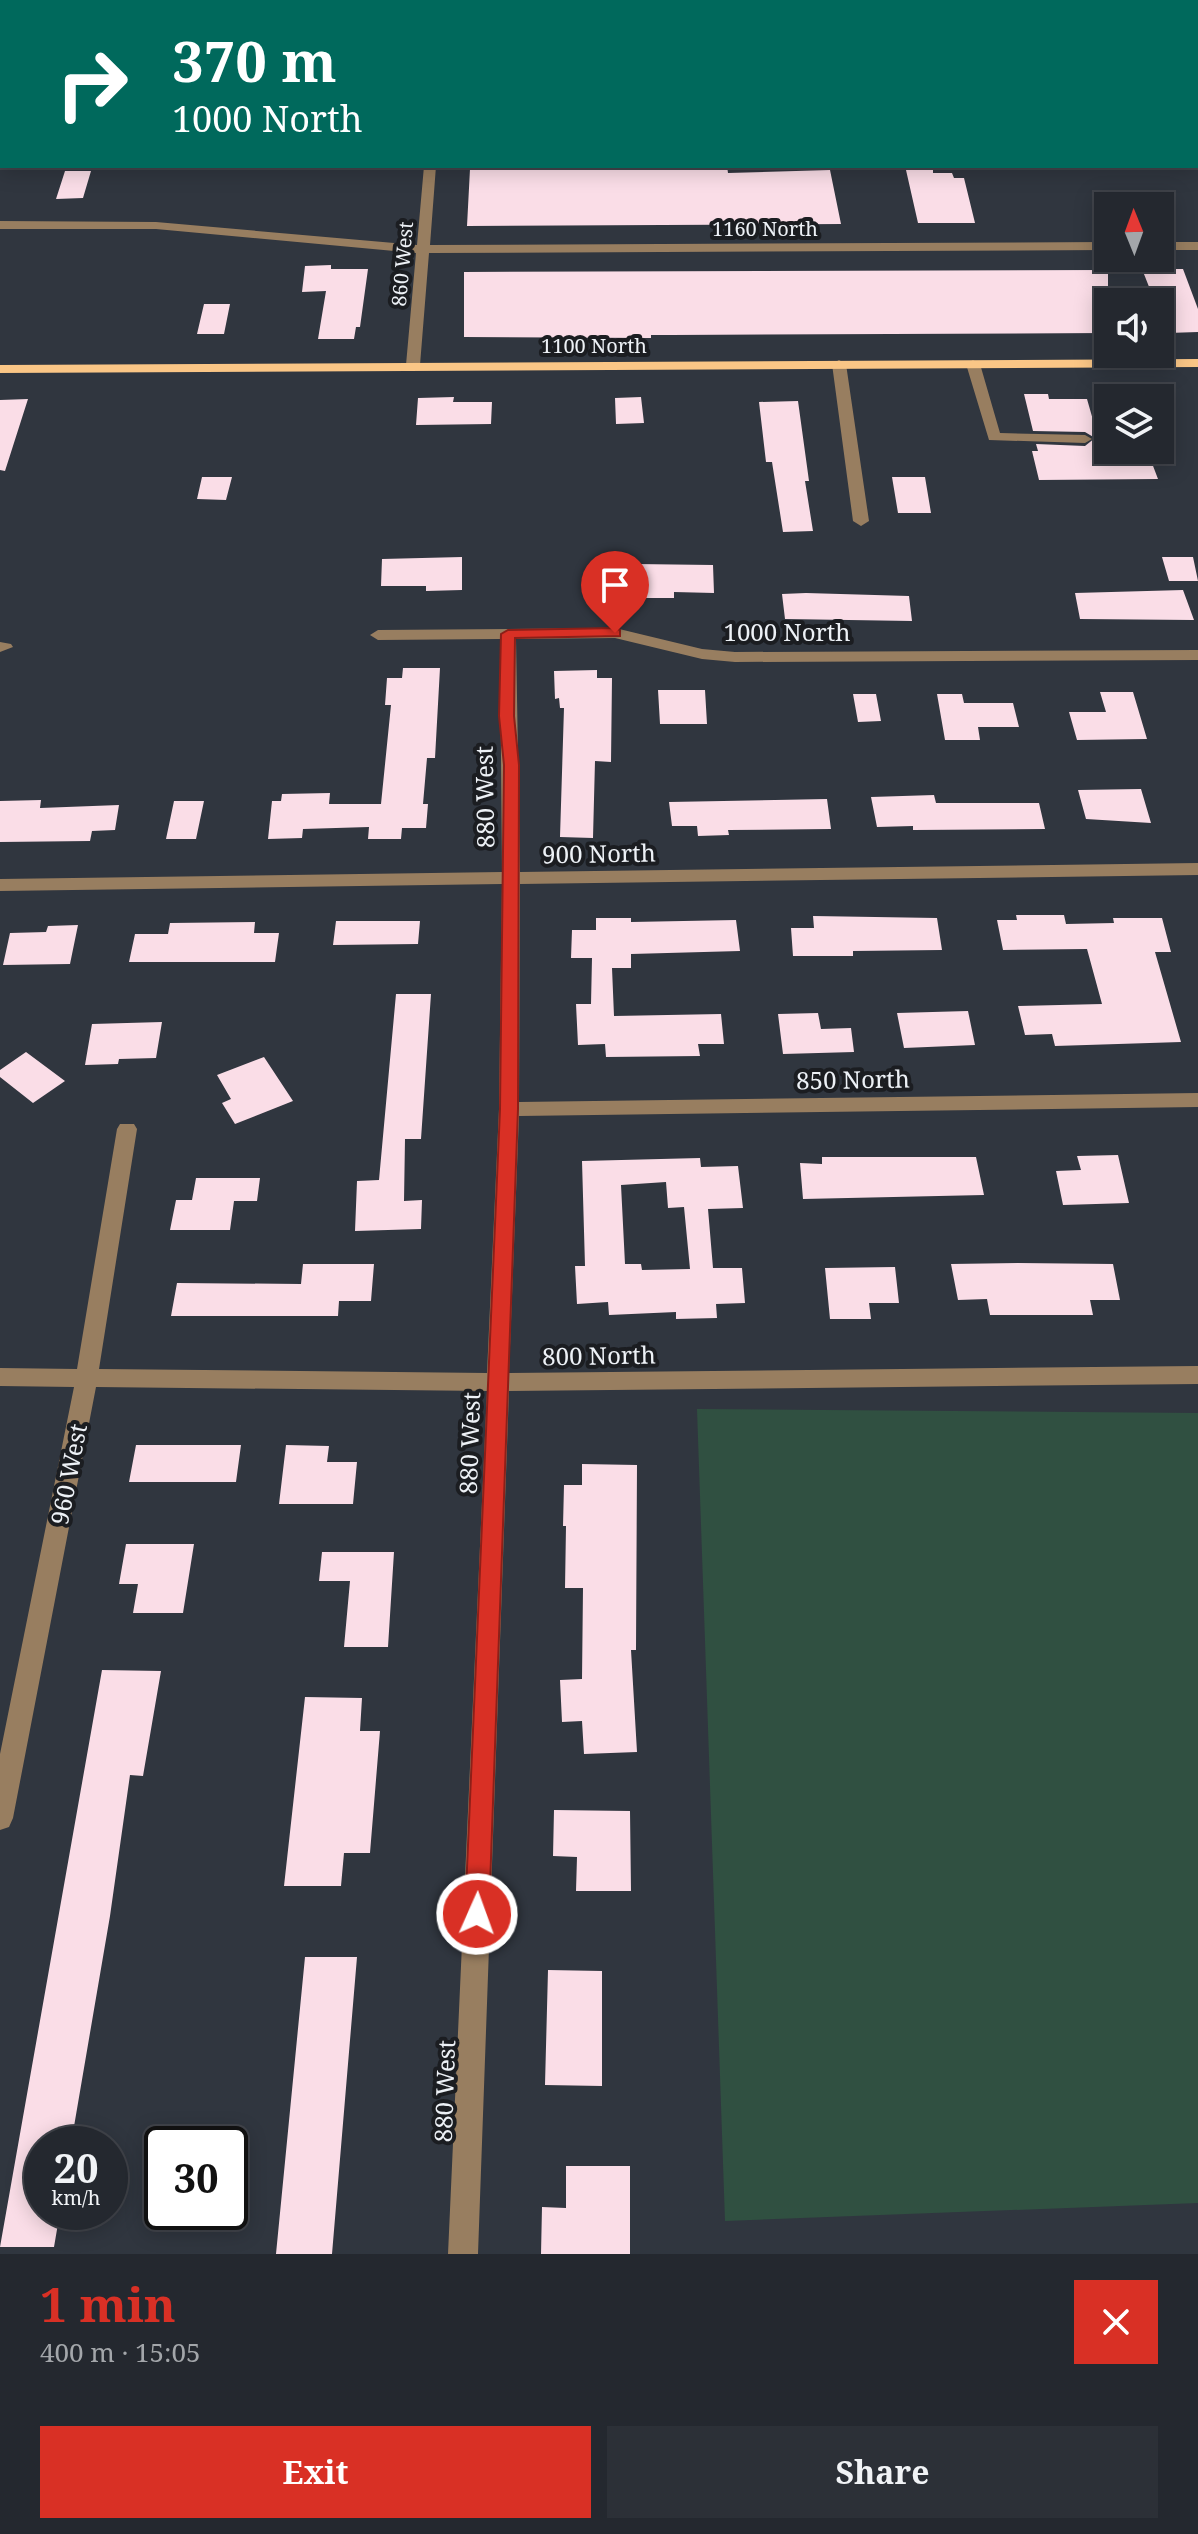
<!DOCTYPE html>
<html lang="en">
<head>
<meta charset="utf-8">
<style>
  body { margin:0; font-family:"Noto Serif",serif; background:#2c3037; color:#f1f3f6; height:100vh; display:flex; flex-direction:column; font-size:30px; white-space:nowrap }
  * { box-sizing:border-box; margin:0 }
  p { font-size:26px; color:#a3a6aa }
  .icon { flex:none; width:44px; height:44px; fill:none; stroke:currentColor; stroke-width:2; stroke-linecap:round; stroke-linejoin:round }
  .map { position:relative; height:2254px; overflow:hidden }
  .drawer { display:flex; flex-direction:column; background:#24282f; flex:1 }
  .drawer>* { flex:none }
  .banner { position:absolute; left:0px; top:0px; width:1198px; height:168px; box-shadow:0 4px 20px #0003,0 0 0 2px #41444b; background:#00695c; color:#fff; overflow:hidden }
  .needle { width:52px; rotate:359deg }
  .controls { position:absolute; left:1094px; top:192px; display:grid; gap:16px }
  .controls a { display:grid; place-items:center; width:80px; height:80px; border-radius:0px; background:#24282f; box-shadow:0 4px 20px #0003,0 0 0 2px #41444b; font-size:40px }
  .speed { position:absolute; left:24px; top:2126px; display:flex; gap:16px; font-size:40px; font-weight:700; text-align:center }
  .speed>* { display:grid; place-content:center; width:104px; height:104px; border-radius:50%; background:#24282f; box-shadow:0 4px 20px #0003,0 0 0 2px #41444b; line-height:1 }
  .speed small { font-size:20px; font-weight:400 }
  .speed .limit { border:4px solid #111; border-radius:12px; background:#fff; color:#111 }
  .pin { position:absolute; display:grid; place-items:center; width:68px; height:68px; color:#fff; margin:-82px -34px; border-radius:50% 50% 50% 0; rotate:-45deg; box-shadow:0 0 8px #0007 }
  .pin .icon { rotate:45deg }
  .me { position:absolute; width:88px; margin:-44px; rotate:2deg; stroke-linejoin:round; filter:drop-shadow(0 0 6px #0008) }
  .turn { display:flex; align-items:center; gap:28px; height:168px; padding:0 40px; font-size:36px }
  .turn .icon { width:104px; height:104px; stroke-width:2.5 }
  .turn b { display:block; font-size:56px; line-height:68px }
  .round { display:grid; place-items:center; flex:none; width:84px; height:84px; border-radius:0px; background:#2c3037 }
  .head { display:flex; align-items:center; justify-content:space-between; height:136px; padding:0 40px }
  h1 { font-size:48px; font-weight:700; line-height:60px; color:#d93025 }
  .primary-button { display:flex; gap:16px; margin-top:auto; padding:16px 40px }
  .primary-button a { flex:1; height:92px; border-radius:0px; background:#d93025; color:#fff; font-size:32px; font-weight:700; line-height:92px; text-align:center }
  .primary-button a+a { background:#2c3037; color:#f1f3f6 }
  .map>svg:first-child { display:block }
  .green { fill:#305041 }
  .building { fill:#fadde7; fill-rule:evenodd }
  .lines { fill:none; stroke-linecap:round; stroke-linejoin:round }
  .minor { fill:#987e60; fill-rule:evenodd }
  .major { fill:#fac686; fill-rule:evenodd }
  .route { fill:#d93025; stroke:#8d1f18; stroke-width:2 }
  .labels { text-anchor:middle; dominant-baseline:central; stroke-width:8; stroke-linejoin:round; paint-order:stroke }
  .far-street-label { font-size:20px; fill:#edf1f6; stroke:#1b1d21 }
  .street-label { font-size:24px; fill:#edf1f6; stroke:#1b1d21 }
</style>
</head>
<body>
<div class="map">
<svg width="1198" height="2254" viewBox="0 0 1198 2254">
  <rect width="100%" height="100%" fill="#30363f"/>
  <path class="green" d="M697 1409 1198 1413V2203L725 2221Z"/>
  <path class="building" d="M533 166H727L728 173 830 170 841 224 467 226 470 169Z
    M906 170H933V173H952L954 178H964L975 223H918Z
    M65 171H91L83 198 56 199Z
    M331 265V269H368L360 327H356L354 339H318L326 291 302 292 305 266Z
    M1142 269H1183L1198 309V332L1168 333 1160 313V302H1155Z
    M1108 270V333L670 335H651V338L464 337V272Z
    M204 304H230L224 334H197Z
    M1024 394H1048L1049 399H1087L1101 448 1147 450 1158 479 1039 480 1032 451H1038L1036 444 1085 446 1095 438 1085 432 1033 431Z
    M454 397 453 402H492L491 424 416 425 418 398Z
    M641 397 644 423 616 424 615 398Z
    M28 399 5 471 0 470V400Z
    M798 401 809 481H805L813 531 783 532 772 462H766L759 402Z
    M202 477H232L226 500 197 499Z
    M892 477H925L931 513H898Z
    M462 557V590L426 591V586H381L382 559Z
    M1162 557H1193L1198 581H1169Z
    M635 564 713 565 714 593 674 592V598H635Z
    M1183 590 1194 620 1080 619 1075 593Z
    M806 593 909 596 912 621 785 619 782 594Z
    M403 668H440L435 758H427L423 804H428L426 828H402L401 839H368L369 827 303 829 302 838 268 839 272 801H281L282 794 330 793 329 804H381L391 705H385L387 678H402Z
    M597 670V678H612L611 762 595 761 593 838 560 837 564 708H560L559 698 555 699 554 671Z
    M658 690H705L707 724H660Z
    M1100 692H1133L1147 739 1077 740 1069 712H1106Z
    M853 694H876L881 721 858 722Z
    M937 694H962L964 703H1013L1019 727H978L980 740H945Z
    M1141 789 1151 823 1086 819 1078 790Z
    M934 795 936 803H1039L1045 829 913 830V826L877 827 871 797Z
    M827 799 831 829 728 830 729 835 698 836 697 826H672L669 802Z
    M41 800 40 808 119 805 115 830 92 831 90 841 0 842V801Z
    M174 801H204L196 839H166Z
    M1016 915H1064L1066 924 1114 923 1113 918H1162L1171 952H1155L1181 1042 1055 1046 1052 1034 1025 1035 1018 1006 1102 1004 1087 949 1003 950 997 920H1017Z
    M813 916 937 918 942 950 853 951V956H793L791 928H814Z
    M596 918H631V922L736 920 740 951 631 954V968H612L614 1016 721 1014 724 1044H698L700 1056 606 1057 605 1044 578 1045 576 1004H591L592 958H571L572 930H596Z
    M336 921H420L418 944 333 945Z
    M255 922 254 933H279L275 962H129L135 934H168L170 923Z
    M78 925 70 964 3 965 10 933 46 932 48 926Z
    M396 994H431L421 1139H405L404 1201 422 1200 421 1229 355 1231 357 1181 379 1180Z
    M968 1011 975 1045 904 1048 897 1013Z
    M818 1013 821 1029 851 1028 854 1052 783 1054 778 1014Z
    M162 1022 156 1058 119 1059 118 1064 85 1065 92 1024Z
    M26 1052 65 1081 33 1103 0 1077V1070Z
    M264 1057 293 1101 235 1124 222 1103 231 1099 217 1075Z
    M1118 1155 1129 1203 1063 1205 1056 1171 1081 1170 1077 1156Z
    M822 1157H976L984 1195 803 1199 800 1163 822 1164Z
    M700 1158 701 1167 738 1166 743 1208 708 1209 713 1268H742L745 1303 716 1304 717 1318 676 1319V1312L609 1315 608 1302 577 1304 575 1266H585L582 1161ZM666 1182 668 1208 684 1207 690 1269 642 1270 641 1264H625L621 1185Z
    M196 1178H260L257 1201H234L230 1230H170L176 1200H192Z
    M1018 1263 1113 1264 1120 1300H1090L1093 1315H990L987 1299 958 1300 951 1264Z
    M303 1264H374L371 1301H339L338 1316H171L177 1283 301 1284Z
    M895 1267 899 1303H869L871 1319H830L825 1268Z
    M136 1445H241L236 1482H129Z
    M286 1445 329 1446 327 1462H357L353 1504H279Z
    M582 1464 637 1465 636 1650H631L637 1752 584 1754 582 1721 562 1722 560 1680 582 1679 583 1588H565L566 1526H563L564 1485H582Z
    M126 1544H194L183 1613H133L138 1584H119Z
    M322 1552H394L388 1647H344L350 1581H319Z
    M102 1670 161 1671 143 1776 130 1775 110 1916 71 2144H42V2212H60L54 2247H0Z
    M305 1697 362 1698 360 1731H380L370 1853H344L341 1886H284Z
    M554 1810 630 1811 631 1891H576L577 1857 553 1856Z
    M305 1957H357L332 2254H276Z
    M548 1970 602 1971V2086L545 2085Z
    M566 2166H630V2254H541L542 2207 566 2208Z"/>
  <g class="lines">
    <path class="minor" d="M440 0H450V2H440Z
      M957 0H967L968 2H958Z
      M1196 6H1198V17H1196Z
      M1196 88H1198V94H1196Z
      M424 166H436L430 245 1108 242V250L429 253 420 365 413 369 406 365 416 253 156 229H0V221L156 222 417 245Z
      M1160 242H1198V250H1160Z
      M839 360 846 364 869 521 861 526 853 521 832 364Z
      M973 360 980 364 1000 433 1085 435 1092 439 1085 443 989 440 966 364Z
      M615 628 702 649 735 652 1198 650V660L735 662 702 659 615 638 516 639 520 872 1198 863V875L520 884 519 1102 1198 1093V1107L519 1116 509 1373 1198 1366V1384L509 1391 478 2254H448L487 1391 96 1387 13 1818 9 1827 0 1830V1754L74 1387 0 1386V1368L77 1369 117 1129 120 1124H134L137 1129 99 1369 487 1373 499 1109 502 884 0 891V879L502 872 500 639 378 640 370 635 378 630Z
      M0 642 11 644 13 647 0 652Z"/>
    <path class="major" d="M1198 359V367L0 373V365Z"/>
  </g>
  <path class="route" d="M615 628 620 630V636L515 638 514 716 519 765 518 1109 489 1914 486 1922 477 1926 468 1922 465 1914 500 1109 504 765 499 716 501 634 508 630Z"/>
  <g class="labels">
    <g class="far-street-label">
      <text x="765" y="228">1160 North</text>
      <text transform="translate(402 264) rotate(-85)">860 West</text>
      <text x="594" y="345">1100 North</text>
    </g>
    <g class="street-label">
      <text x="787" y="631">1000 North</text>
      <text transform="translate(484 797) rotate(-91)">880 West</text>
      <text transform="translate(599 853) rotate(-1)">900 North</text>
      <text transform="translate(853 1079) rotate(-1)">850 North</text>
      <text transform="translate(599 1355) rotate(-1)">800 North</text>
      <text transform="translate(469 1443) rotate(-88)">880 West</text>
      <text transform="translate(68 1474) rotate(-79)">960 West</text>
      <text transform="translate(444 2091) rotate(-88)">880 West</text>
    </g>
  </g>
</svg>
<div class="controls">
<a><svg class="needle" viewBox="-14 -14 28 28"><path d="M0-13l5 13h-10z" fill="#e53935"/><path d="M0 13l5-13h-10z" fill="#a3a6aa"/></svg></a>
<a><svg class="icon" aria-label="sound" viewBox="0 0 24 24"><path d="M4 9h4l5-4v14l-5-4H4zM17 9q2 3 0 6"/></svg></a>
<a><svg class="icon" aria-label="layers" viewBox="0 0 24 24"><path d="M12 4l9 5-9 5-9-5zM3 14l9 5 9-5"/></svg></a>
</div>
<div class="speed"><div>20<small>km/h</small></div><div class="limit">30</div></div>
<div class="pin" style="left:615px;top:633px;background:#d93025"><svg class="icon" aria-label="arrive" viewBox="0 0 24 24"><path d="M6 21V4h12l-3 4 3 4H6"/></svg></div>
<svg class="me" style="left:477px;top:1914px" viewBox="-20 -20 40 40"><circle r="17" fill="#d93025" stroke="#fff" stroke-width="3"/><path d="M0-11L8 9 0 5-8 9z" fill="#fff"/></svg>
<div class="banner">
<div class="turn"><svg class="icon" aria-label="right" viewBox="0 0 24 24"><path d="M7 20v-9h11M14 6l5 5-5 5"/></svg><div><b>370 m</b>1000 North</div></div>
</div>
</div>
<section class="drawer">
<div class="head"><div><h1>1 min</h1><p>400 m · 15:05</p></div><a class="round" style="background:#d93025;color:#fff"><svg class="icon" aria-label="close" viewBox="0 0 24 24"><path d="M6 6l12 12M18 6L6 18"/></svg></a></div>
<div class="primary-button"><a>Exit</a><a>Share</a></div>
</section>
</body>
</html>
